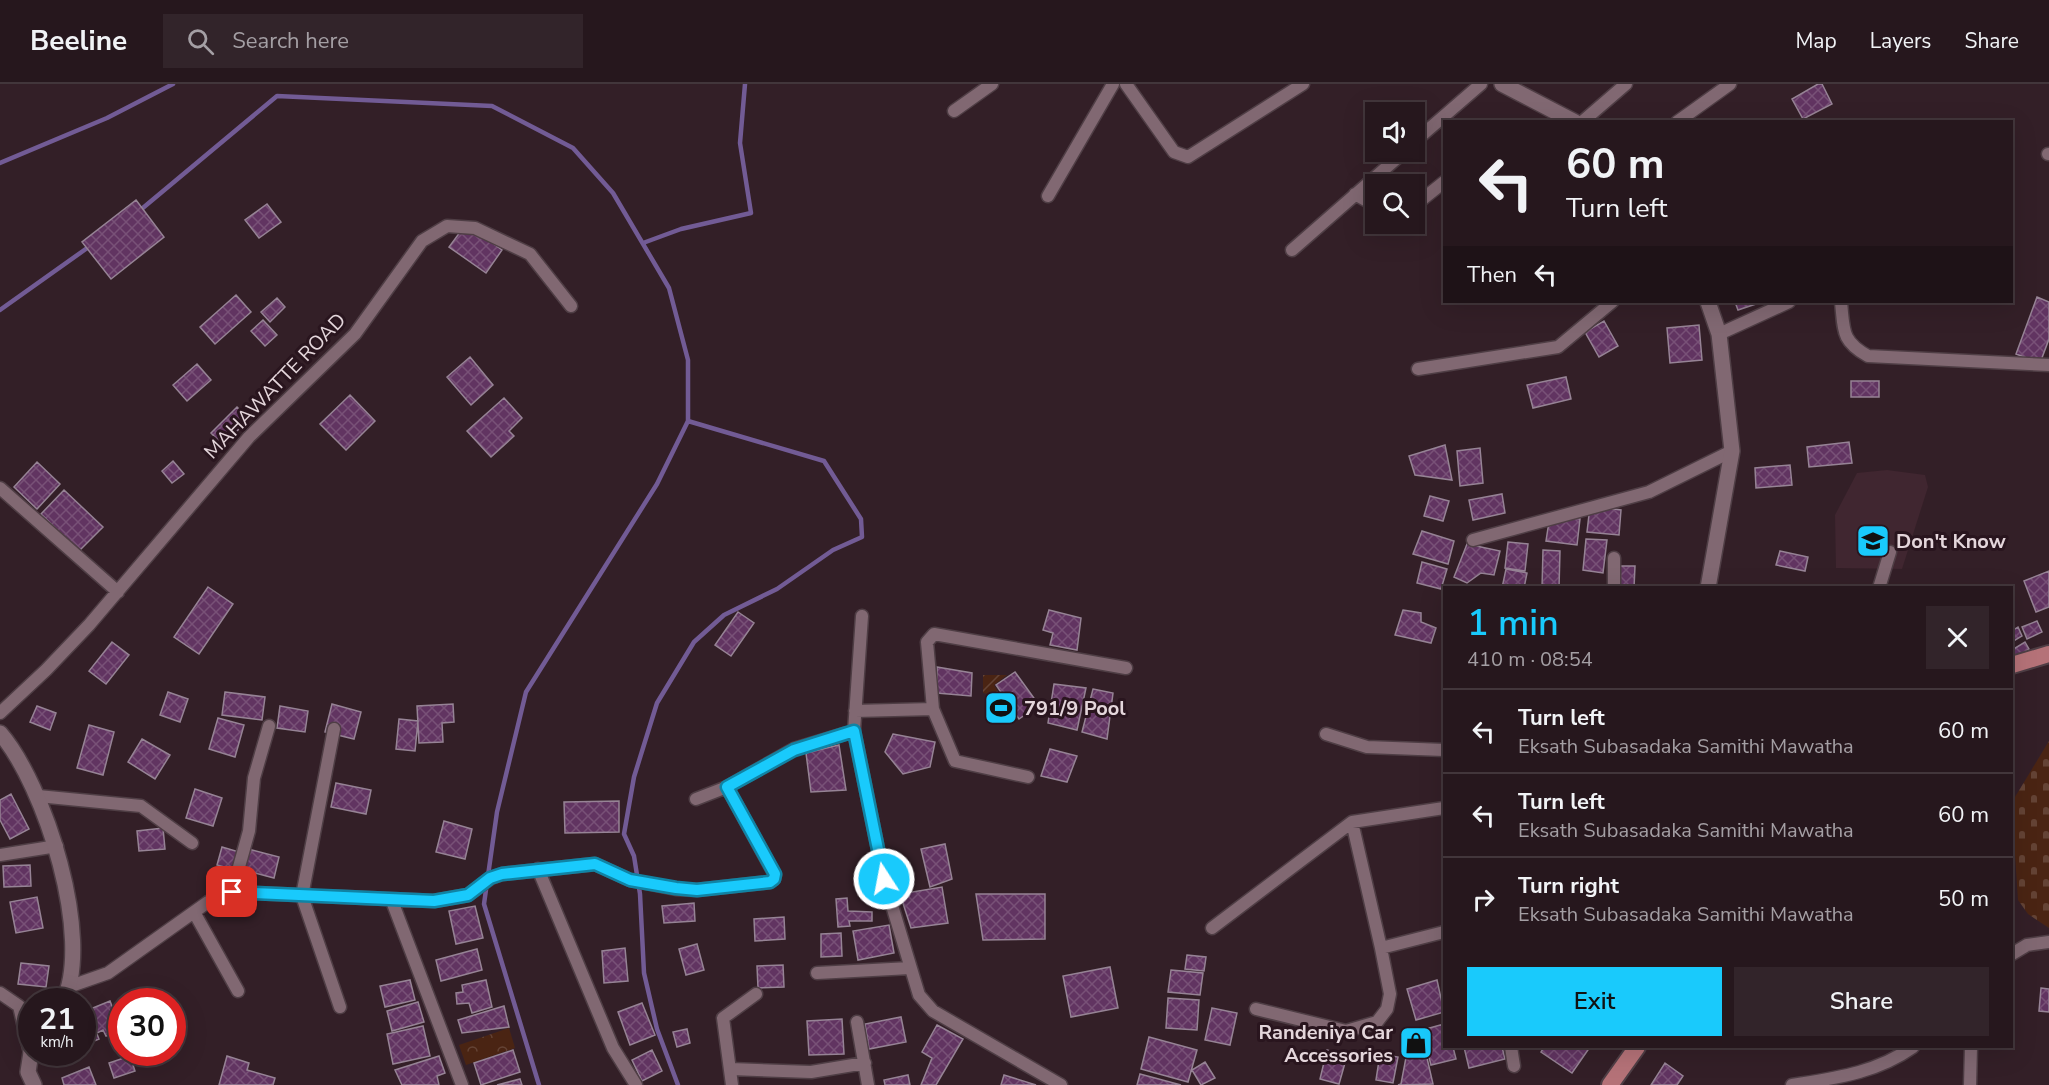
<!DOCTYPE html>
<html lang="en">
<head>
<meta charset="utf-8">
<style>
  body { margin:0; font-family:"Nunito Sans",sans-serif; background:#32242a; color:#f1f3f6; height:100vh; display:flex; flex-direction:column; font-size:22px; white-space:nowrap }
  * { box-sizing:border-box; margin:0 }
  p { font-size:20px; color:#a49fa4 }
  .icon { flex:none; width:33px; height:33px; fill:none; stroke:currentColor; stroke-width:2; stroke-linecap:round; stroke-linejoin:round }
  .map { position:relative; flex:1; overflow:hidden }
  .sheet { position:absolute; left:1443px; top:502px; width:570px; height:462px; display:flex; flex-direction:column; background:#26171d; border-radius:0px; box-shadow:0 6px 24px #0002,0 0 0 2px #42363b }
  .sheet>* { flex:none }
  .banner { position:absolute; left:1443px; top:36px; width:570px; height:183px; border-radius:0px; box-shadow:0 6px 24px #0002,0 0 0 2px #42363b; background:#26171d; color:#f1f3f6; overflow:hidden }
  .fabs { position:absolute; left:1365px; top:18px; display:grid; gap:12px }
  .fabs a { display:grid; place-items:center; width:60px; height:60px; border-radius:0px; background:#26171d; box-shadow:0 6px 24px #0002,0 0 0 2px #42363b; font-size:30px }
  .speed { position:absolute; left:18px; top:904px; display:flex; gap:12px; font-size:30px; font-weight:700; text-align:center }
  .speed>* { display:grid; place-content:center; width:78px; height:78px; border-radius:50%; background:#26171d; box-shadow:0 6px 24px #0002,0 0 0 2px #42363b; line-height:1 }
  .speed small { font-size:15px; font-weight:400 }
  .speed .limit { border:9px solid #d22; background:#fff; color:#111 }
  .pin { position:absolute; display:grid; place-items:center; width:51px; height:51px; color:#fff; margin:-26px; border-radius:12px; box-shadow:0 3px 9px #0006 }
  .me { position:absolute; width:66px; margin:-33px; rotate:349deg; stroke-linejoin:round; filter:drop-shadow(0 0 4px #0008) }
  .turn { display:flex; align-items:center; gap:21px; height:126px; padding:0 24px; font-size:27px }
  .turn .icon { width:78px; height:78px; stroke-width:2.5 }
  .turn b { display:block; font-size:42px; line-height:51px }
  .then { display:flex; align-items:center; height:57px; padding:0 24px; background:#0003; gap:12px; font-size:22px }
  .round { display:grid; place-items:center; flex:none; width:63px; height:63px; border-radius:0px; background:#32242a }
  .overview { display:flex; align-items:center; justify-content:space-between; height:102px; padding:0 24px }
  h1 { font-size:36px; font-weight:600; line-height:45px; color:#19cafc }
  .button { display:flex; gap:12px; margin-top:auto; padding:12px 24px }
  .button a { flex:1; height:69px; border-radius:0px; background:#19cafc; color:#111; font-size:24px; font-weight:600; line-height:69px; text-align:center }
  .button a+a { background:#32242a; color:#f1f3f6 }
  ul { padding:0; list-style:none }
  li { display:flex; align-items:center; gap:18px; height:84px; padding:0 24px; border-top:2px solid #42363b }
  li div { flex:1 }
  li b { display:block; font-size:22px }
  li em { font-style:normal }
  header { display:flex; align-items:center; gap:36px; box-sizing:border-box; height:84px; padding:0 30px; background:#26171d; border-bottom:2px solid #42363b }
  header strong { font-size:28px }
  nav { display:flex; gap:33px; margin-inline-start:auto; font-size:21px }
  .search { width:420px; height:54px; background:#32242a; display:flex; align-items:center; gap:15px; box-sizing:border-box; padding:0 21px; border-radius:0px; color:#a49fa4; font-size:22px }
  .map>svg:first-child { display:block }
  .built { fill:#402630 }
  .forest { fill:url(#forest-crowns) }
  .cemetery { fill:url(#cemetery-stones) }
  .garden { fill:url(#garden-furrows) }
  .water { fill:#725b95 }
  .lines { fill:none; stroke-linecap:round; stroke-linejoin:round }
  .stream { stroke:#725b95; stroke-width:4.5 }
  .building { fill:url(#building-cross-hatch); stroke:#968395; stroke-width:1.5 }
  .minor-casing { stroke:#4f3e45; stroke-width:15 }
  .tertiary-casing { stroke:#4f3e45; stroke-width:18 }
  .primary-casing { stroke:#4f3e45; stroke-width:20 }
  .minor { stroke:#816872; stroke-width:12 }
  .tertiary { stroke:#816872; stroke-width:15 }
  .primary { stroke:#b57278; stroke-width:16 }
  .route-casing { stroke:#1083a4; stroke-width:15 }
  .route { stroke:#19cafc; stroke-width:10 }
  .labels { text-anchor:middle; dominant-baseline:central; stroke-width:6; stroke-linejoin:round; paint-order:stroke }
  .street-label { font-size:20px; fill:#e4d6db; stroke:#29151e }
  .poi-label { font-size:20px; font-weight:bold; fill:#e4d6db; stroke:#29151e; text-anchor:start }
</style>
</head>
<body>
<header>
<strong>Beeline</strong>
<div class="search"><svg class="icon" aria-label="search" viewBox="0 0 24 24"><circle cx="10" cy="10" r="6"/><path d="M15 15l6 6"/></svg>Search here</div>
<nav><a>Map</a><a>Layers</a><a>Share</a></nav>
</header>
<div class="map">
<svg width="2049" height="1001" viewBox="0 0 2049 1001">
  <defs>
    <pattern id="forest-crowns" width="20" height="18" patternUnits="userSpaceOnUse" patternTransform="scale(1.5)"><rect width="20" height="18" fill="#4a2413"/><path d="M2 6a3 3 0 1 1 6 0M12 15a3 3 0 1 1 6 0" fill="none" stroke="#644335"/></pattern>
    <pattern id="cemetery-stones" width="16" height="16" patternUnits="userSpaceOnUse" patternTransform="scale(1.5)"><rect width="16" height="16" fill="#4a2413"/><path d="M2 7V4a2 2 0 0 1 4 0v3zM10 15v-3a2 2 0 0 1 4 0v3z" fill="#644335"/></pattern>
    <pattern id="garden-furrows" width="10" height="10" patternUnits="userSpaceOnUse" patternTransform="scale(1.5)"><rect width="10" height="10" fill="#4a2413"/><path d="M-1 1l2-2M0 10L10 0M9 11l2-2" fill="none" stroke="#644335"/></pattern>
    <pattern id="building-cross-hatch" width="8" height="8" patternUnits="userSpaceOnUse" patternTransform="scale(1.5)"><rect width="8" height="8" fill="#613461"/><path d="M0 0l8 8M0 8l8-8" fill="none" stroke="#785177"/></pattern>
  </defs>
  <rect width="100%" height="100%" fill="#331f27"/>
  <path class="built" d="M1887 386 1925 391 1928 403 1902 485 1836 484 1835 431 1857 389Z"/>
  <path class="forest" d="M509 944 515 964 466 981 459 961Z"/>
  <path class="cemetery" d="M2049 657V844L2028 830 2018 816 2012 725 2015 713Z"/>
  <path class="garden" d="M983 591H1007L994 601 1001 613 983 609Z"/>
  <path class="water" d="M987 614 1017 621 1014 633 985 627Z"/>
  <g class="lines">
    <path class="stream" d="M0 79 107 34 173 0
      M138 128 277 12 492 22 573 64 613 109 669 204 688 276V337L657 400 526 608 497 728 484 820 539 1001
      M643 159 681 145 751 129 740 59 745 0
      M0 226 90 162
      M678 1001 657 945 644 889 640 810 634 772 624 750 634 693 657 619 694 558 724 531 777 505 833 466 862 453 861 435 824 377 688 337"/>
  </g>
  <path class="building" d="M1818 0H1822L1832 20 1803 35 1792 15Z
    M136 116 164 153 111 195 82 158Z
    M267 120 281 138 259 154 245 136Z
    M466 140 502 166 486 189 449 163Z
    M236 211 251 228 215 260 200 243Z
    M2037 213 2049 218V255L2040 279 2016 270Z
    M277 214 285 223 270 238 261 228Z
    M1735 218H1762L1738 226Z
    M263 236 277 251 265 262 251 247Z
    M1604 237 1618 262 1599 273 1585 248Z
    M1699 241 1702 276 1670 279 1667 244Z
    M470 273 493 301 471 321 447 293Z
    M197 280 211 296 187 317 173 301Z
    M1566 293 1571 315 1533 324 1527 301Z
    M1851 297H1879V313H1851Z
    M350 311 375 337 346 366 320 340Z
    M504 314 522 334 509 347 514 352 491 373 467 347Z
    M237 323 249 335 223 361 211 349Z
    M1849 358 1852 379 1809 383 1807 363Z
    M1445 361 1452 396 1415 391 1409 372Z
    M1480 364 1483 399 1460 402 1457 367Z
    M173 377 184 390 172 399 162 387Z
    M37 378 60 400 37 425 14 403Z
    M1790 381 1792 401 1756 404 1755 384Z
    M64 406 103 443 79 467 41 430Z
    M1502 410 1505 429 1473 436 1469 416Z
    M1430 412 1449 417 1443 437 1424 432Z
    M1590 422 1621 426 1619 451 1587 448Z
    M1550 431 1580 435 1577 461 1546 457Z
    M1422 447 1454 457 1448 480 1413 470Z
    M1586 455 1607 456 1603 489 1583 486Z
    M1508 458 1528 460 1525 487 1505 484Z
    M1467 460 1500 467 1494 491 1481 489 1467 499 1454 493Z
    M1543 466 1560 467 1559 504H1542Z
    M1780 467 1808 473 1805 487 1776 481Z
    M1422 478 1447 485 1441 505 1417 499Z
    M1618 482H1635L1634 504H1617Z
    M1506 485 1527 489 1524 504H1502Z
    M2049 487V523L2036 528 2024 497Z
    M208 503 233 520 199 570 174 553Z
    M1049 526 1081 534 1077 566 1050 561 1053 549 1043 546Z
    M1403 526 1421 529V538L1436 544 1431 559 1395 551Z
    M738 528 754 539 731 572 715 561Z
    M2037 537 2042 548 2027 555 2022 543Z
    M2018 543 2022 552 2012 558V547Z
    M112 558 129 571 106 600 89 587Z
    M2025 558 2029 565 2012 577V566Z
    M937 583 972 589 971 612 937 609Z
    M1015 588 1039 621 1019 635 996 601Z
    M1054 600 1086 604 1077 646 1048 639Z
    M1093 605 1113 609 1107 655 1082 648Z
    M168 608 188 615 180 638 160 631Z
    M225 608 265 613 262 636 222 631Z
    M332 620 361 628 354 655 325 648Z
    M453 620 454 638 442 639 443 658 419 659 417 622Z
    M37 622 56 629 50 646 30 638Z
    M280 622 308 627 305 648 277 644Z
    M218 634 244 641 235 673 209 665Z
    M399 635 418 637 415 667 396 665Z
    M89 641 114 648 103 691 77 684Z
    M893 650 935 658 930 683 903 690 885 668Z
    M142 655 170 671 155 695 128 678Z
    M839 661 846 706 811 708 806 669Z
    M1050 665 1077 672 1067 698 1041 692Z
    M336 699 371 706 366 730 331 723Z
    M195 705 222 714 213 742 186 734Z
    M11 710 29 745 10 755 0 736V716Z
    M619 717V748L565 749 564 718Z
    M444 737 472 745 465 775 436 768Z
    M163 744 165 765 139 767 137 747Z
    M945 760 952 795 930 803 921 765Z
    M222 763 239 768 235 786 217 781Z
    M248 765 279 773 274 794 243 786Z
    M30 781 31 802 4 803 3 782Z
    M942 803 948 839 911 844 900 810Z
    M976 810H1045V855L983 856Z
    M37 813 43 844 16 849 10 818Z
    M847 814 848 827 872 828V837H849L850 842 838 843 836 815Z
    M694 819 695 837 664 839 662 822Z
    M475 822 483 854 456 860 449 827Z
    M784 833 785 855 755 857 754 835Z
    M889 841 894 869 858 876 853 847Z
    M841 849 842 872 821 873V850Z
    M697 860 704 886 686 891 679 865Z
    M625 864 628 897 604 899 602 867Z
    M477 865 482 886 441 897 436 876Z
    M1187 871 1206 873 1204 887 1185 885Z
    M21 879 49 882 46 903 18 900Z
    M783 881 784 903 758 904 757 882Z
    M1110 883 1118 924 1071 933 1063 892Z
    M1171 886 1203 889 1200 911 1168 908Z
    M410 896 415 916 385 923 380 902Z
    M486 896 492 923 472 929 469 919 457 920 456 909 463 908 462 901Z
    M1437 896 1444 928 1416 936 1407 905Z
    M2041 904 2049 905V928L2039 927Z
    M1168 914 1199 916 1197 946 1166 944Z
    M110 917 119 940 112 943 114 949 106 952 103 946 97 949 88 926Z
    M418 918 424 938 392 947 387 927Z
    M642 919 655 951 630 961 618 928Z
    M504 922 509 943 462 949 458 936Z
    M1212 924 1237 929 1230 961 1205 956Z
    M90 932 99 955 89 959 82 936Z
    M901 933 906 958 869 965 865 940Z
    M842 935 844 970 809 971 807 937Z
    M1444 940V963H1453L1456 975 1431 981 1422 946Z
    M937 941 963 955 936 1001H921L932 974 922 968Z
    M423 942 430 972 393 980 387 950Z
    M687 945 690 959 677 963 673 948Z
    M1149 953 1197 966 1188 998 1141 985Z
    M1424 961 1433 1000 1398 1001 1401 1000 1408 963Z
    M1464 963H1502L1505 975 1469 984Z
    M1544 963H1590L1572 989 1541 968Z
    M513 966 520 988 481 1001 474 979Z
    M652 966 662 987 642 997 632 976Z
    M1327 966 1347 972 1339 1000 1320 995Z
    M1380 970 1398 973 1393 999 1376 996Z
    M130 972 135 987 114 994 109 979Z
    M227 972 249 979 247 986 275 994 273 1001H219Z
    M439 972 445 989 437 992 439 1001H402L395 986Z
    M1205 978 1215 994 1201 1001 1192 986Z
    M1665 979 1683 992 1677 1001H1651Z
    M89 983 96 1001H64L62 994Z
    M1140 990 1181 1001H1137Z
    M908 991 910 1001H885L884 996Z
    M1004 991 1036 1001H1001Z
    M520 995 522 1001H497Z"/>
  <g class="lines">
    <defs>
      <path id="minor" d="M1126 0 1174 68 1188 73 1303 0
        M954 27 992 0
        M1582 38 1626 0
        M1677 38 1730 0
        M1414 58 1481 0
        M2048 70H2049
        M1355 110 1376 122
        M1048 112 1113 0
        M1414 122 1444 98
        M1292 166 1404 68
        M1841 218C1844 246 1841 257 1868 272L2049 281
        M1719 250 1789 218
        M1418 285 1558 263 1612 218
        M0 404 118 508
        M1473 456 1649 408 1732 367
        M1614 504V474
        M1879 504 1890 468
        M862 532 854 647 884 795 919 911 933 927 1061 1001
        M933 625 955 677 1028 693
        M855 627 933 625 927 558 934 550 1126 584
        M0 629 46 586 89 541 249 353 355 250 422 157 447 142 475 144 530 170 571 222
        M334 645 302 812 340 923
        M1326 650 1367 663 1444 666
        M38 712 141 722 192 759
        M696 715 727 703
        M1352 738 1381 864 1444 848
        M0 771 57 762
        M538 785 613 964 636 1001
        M232 808 249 747 254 694 269 642
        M392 817 462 1001
        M194 828 238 907
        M1212 844 1352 738 1444 724
        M2012 870 2027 861 2049 858
        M817 889 910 884
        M71 902 108 889 208 818 232 808 434 817 468 811 491 794 502 790 595 780 630 796 676 805 697 806 770 798 774 795 775 791 727 703 794 665 854 647
        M0 909 19 922 30 969
        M1256 925 1346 947 1377 938 1387 925 1390 910 1381 864
        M857 938 868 1001
        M1511 963 1514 982
        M731 985 811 988 865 979
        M732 1001 723 934 756 910
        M1792 1001C1836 994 1876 989 1913 963
        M1970 1001 1971 963"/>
      <path id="tertiary" d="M1502 0 1575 38
        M1708 218 1719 250 1732 367 1708 504
        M0 649C45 701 94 855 63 918
        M32 962 28 988 34 1001"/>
      <path id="primary" d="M2012 581 2049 570
        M1610 1001 1637 963"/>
    </defs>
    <use href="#minor" class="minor-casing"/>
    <use href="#tertiary" class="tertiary-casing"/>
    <use href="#primary" class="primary-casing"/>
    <use href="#minor" class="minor"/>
    <use href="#tertiary" class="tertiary"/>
    <use href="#primary" class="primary"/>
  </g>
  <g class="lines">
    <defs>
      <path id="route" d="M232 808 434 817 468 811 490 794 502 790 595 780 630 796 676 804 697 806 770 798 774 795 775 790 727 703 794 666 854 647 884 795"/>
    </defs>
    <use href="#route" class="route-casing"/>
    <use href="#route" class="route"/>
  </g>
  <defs>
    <symbol id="school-square" viewBox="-11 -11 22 22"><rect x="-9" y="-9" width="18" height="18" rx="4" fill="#19cafc" stroke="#29151e"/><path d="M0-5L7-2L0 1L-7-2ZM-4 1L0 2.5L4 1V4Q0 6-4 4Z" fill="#111"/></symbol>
    <symbol id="stadium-square" viewBox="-11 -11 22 22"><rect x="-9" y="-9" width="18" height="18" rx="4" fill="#19cafc" stroke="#29151e"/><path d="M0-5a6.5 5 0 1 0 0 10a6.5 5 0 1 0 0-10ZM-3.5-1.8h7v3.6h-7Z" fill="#111"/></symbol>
    <symbol id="shop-square" viewBox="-11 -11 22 22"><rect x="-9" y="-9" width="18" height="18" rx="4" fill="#19cafc" stroke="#29151e"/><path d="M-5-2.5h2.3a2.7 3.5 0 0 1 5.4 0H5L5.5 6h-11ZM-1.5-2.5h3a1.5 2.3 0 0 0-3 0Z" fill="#111"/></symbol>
  </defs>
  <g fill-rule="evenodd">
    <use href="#school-square" x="1854" y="438" width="38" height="38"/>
    <use href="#stadium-square" x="982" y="605" width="38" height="38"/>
    <use href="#shop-square" x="1397" y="940" width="38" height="38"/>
  </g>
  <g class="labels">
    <g class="street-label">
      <text transform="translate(275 302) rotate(-46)">MAHAWATTE ROAD</text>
    </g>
    <g class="poi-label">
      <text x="1896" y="457">Don't Know</text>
      <text x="1024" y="624">791/9 Pool</text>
      <text x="1393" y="948" text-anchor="end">Randeniya Car<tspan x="1393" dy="23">Accessories</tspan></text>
    </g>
  </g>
</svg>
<div class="fabs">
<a><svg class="icon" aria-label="sound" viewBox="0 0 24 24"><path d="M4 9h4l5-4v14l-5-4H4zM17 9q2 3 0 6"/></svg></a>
<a><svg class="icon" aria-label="search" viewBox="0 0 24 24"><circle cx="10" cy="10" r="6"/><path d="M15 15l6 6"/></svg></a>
</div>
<div class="speed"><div>21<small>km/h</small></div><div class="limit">30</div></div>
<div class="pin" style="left:232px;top:808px;background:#d93025"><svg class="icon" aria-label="arrive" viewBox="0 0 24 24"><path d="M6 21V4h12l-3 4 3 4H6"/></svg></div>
<svg class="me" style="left:884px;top:795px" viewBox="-20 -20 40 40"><circle r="17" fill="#19cafc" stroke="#fff" stroke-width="3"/><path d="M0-11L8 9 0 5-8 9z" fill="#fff"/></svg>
<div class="banner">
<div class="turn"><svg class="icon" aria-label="left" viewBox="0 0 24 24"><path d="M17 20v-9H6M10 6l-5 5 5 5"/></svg><div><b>60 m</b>Turn left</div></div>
<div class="then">Then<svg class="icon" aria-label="left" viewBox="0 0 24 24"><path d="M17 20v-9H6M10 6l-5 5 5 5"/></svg></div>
</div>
<section class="sheet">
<div class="overview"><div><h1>1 min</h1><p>410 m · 08:54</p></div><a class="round"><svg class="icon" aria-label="close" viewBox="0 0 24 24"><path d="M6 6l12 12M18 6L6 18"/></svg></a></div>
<ul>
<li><svg class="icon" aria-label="left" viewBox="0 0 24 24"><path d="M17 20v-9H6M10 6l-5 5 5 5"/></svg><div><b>Turn left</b><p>Eksath Subasadaka Samithi Mawatha</p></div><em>60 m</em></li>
<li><svg class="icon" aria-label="left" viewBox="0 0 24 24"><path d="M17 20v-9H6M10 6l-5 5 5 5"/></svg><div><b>Turn left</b><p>Eksath Subasadaka Samithi Mawatha</p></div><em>60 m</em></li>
<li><svg class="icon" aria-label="right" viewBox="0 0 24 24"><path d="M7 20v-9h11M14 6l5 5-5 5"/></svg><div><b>Turn right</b><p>Eksath Subasadaka Samithi Mawatha</p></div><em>50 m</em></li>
</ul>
<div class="button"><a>Exit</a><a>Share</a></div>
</section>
</div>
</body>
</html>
